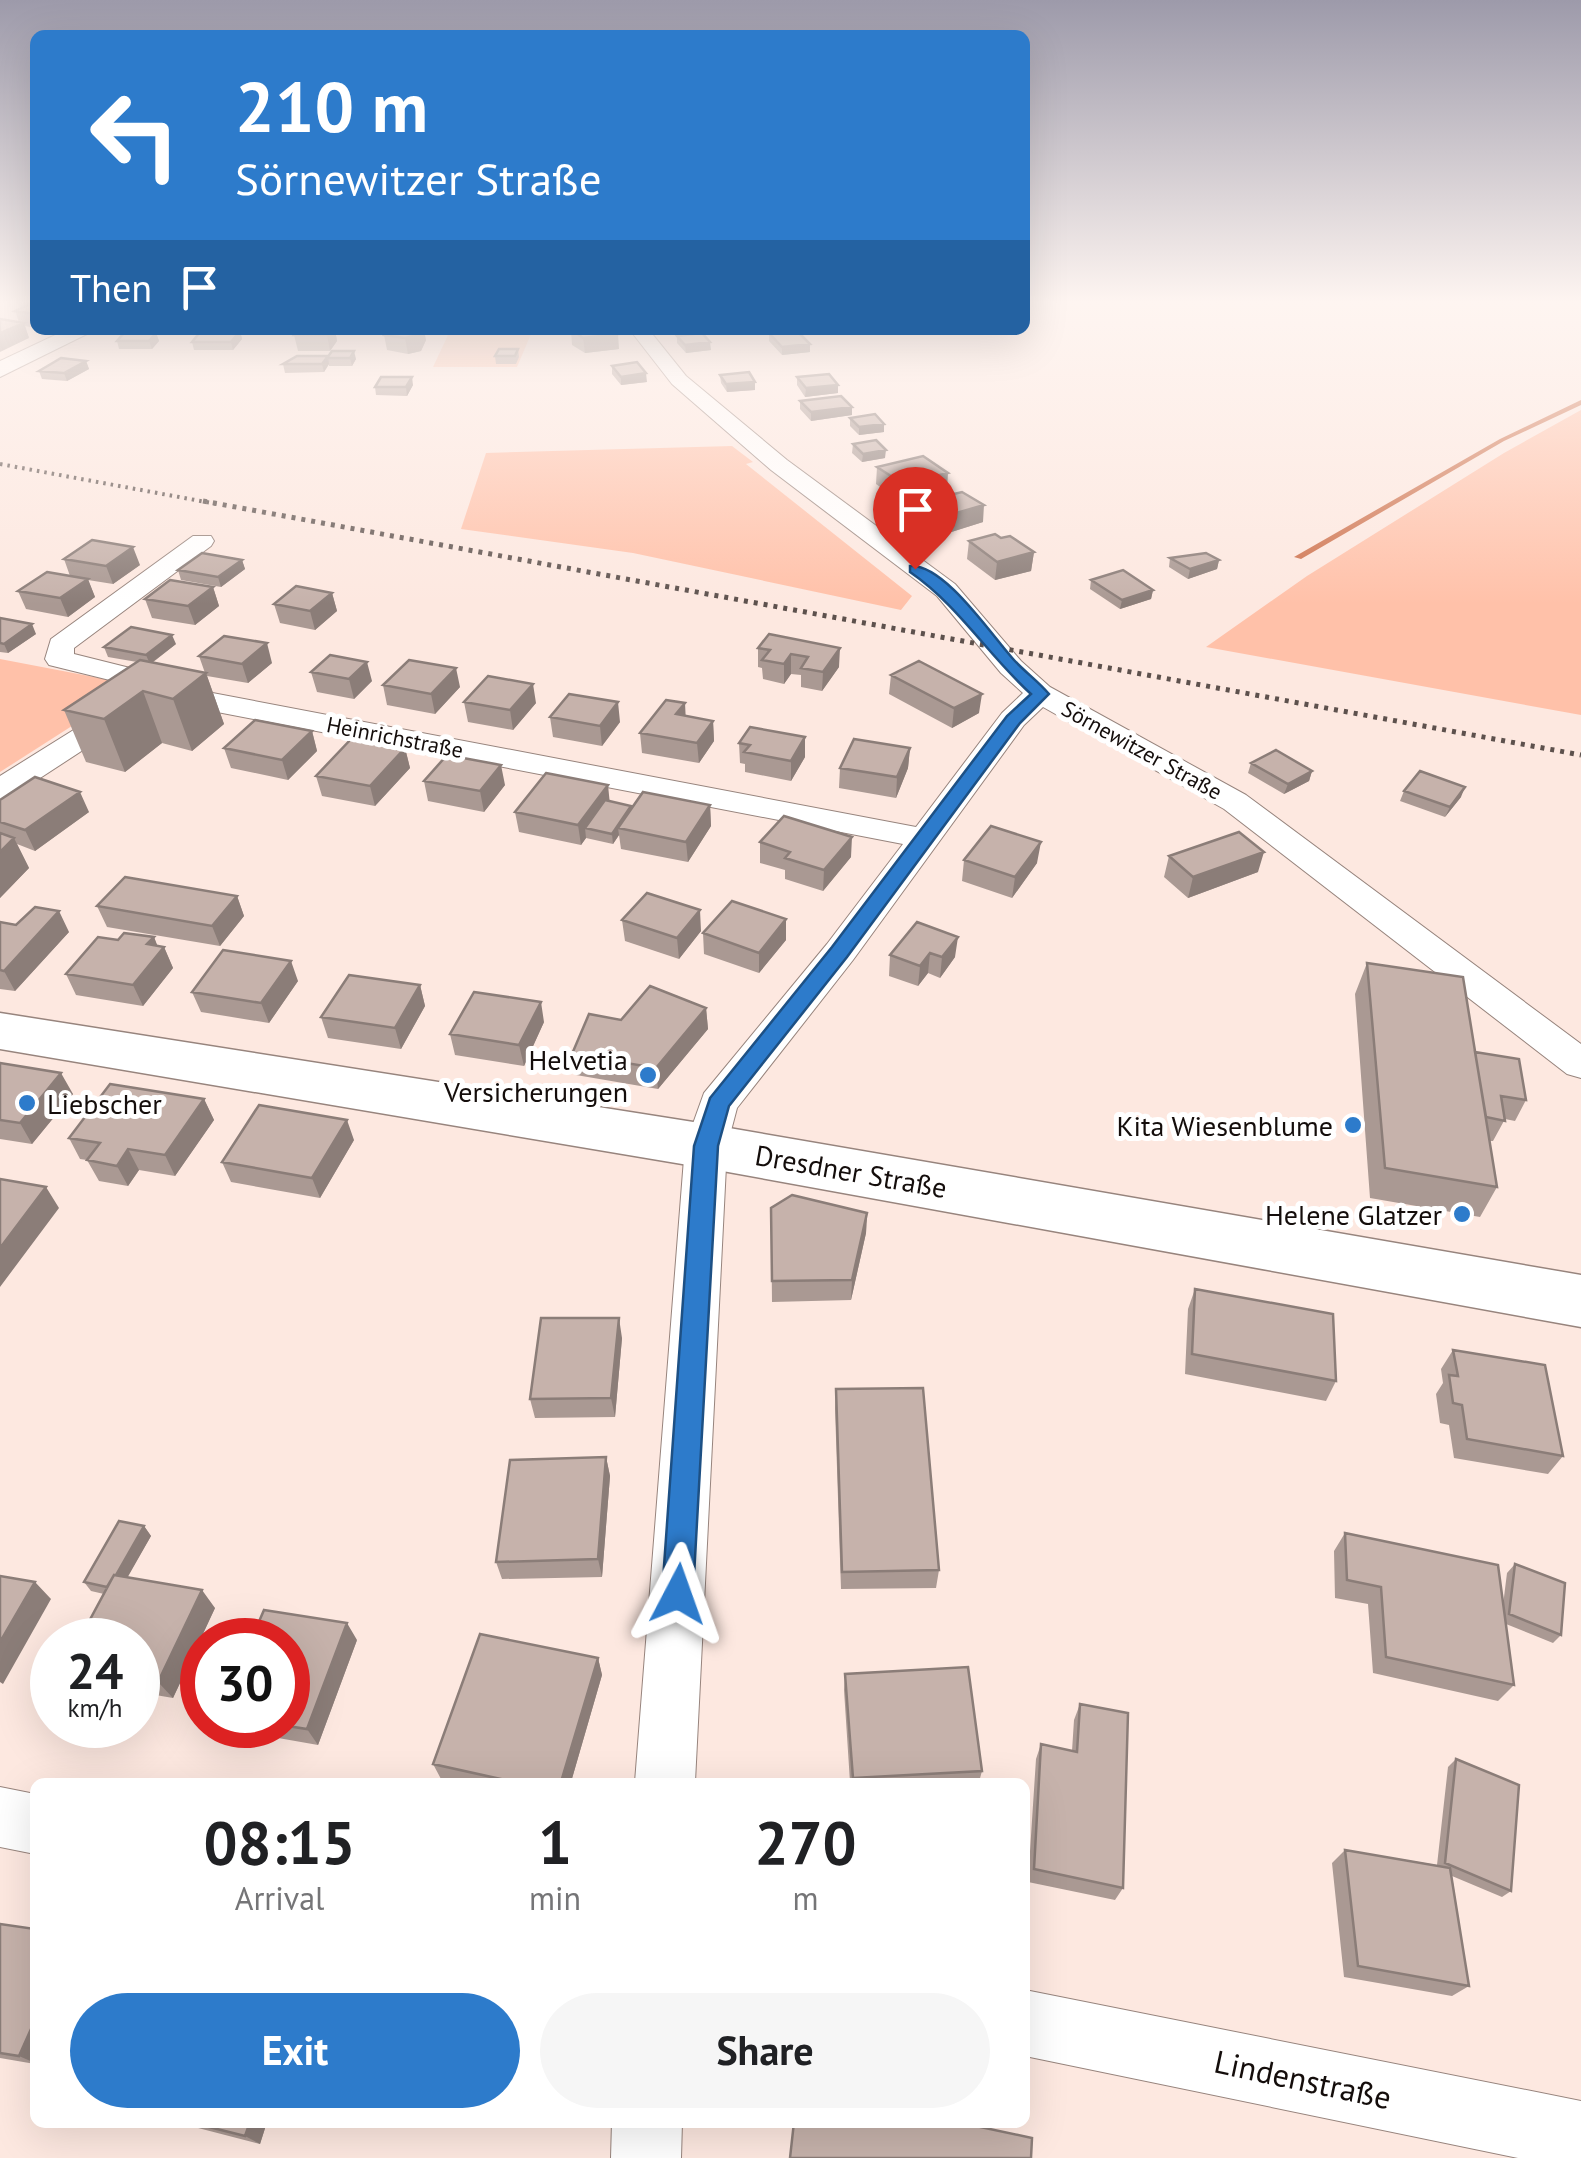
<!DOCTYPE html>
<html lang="en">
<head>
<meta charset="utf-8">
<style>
  body { margin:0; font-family:"PT Sans",sans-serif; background:#f6f6f6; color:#202124; height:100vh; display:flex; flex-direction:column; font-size:38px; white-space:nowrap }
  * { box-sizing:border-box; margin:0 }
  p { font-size:32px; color:#757577 }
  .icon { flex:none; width:55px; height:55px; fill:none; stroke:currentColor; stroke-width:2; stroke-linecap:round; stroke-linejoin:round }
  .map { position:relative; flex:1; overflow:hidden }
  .sheet { position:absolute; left:30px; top:1778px; width:1000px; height:350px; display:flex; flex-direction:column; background:#fff; border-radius:15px; box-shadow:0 10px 40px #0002 }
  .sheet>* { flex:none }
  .top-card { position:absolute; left:30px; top:30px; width:1000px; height:305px; border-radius:15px; box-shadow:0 10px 40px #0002; background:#2d7bcb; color:#fff; overflow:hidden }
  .speed { position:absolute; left:30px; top:1618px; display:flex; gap:20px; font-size:50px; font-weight:700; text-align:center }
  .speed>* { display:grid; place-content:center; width:130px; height:130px; border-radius:50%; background:#fff; box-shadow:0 10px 40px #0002; line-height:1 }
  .speed small { font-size:25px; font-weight:400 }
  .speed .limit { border:15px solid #d22; background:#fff; color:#111 }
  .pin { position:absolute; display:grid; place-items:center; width:85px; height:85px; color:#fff; margin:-102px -42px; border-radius:50% 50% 50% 0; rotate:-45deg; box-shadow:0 0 10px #0007 }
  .pin .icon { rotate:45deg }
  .me { position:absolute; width:110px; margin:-55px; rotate:4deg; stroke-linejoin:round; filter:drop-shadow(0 0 8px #0008) }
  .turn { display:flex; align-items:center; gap:35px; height:210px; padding:0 40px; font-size:45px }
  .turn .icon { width:130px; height:130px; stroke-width:2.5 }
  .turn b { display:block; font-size:70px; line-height:85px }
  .then { display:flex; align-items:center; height:95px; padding:0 40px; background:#0003; gap:20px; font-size:38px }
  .eta { display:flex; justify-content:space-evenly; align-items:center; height:170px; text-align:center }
  .eta b { font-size:60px; font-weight:800; line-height:70px }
  .primary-button { display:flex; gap:20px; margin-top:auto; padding:20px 40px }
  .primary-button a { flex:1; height:115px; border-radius:60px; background:#2d7bcb; color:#fff; font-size:40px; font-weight:800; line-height:115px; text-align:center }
  .primary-button a+a { background:#f6f6f6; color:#202124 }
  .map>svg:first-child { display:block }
  .green { fill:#ffc1a9 }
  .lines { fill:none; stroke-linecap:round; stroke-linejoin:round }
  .stream { fill:#ce724d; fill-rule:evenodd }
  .minor-casing { stroke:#97847d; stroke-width:2 }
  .tertiary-casing { stroke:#97847d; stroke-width:2 }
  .secondary-casing { stroke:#97847d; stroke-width:3 }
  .minor { fill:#fff; fill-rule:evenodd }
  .tertiary { fill:#fff; fill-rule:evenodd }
  .secondary { fill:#fff; fill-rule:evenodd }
  .rail-far1 { stroke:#5d514d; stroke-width:4; stroke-dasharray:2.5 5; stroke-linecap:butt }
  .rail { stroke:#5d514d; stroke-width:5; stroke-dasharray:4 6; stroke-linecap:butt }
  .wall { fill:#aa9993 }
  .shaded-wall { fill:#8b7d78 }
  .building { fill:#c6b2ab; stroke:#8b7d78; stroke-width:2.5 }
  .route { fill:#2d7bcb; stroke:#1d5084; stroke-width:2.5 }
  .poi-dot { fill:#2d7bcb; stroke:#fff; stroke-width:4 }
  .labels { text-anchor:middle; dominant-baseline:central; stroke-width:10; stroke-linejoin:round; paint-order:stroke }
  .far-street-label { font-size:22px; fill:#140d0b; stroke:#fff }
  .poi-label { font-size:28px; fill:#140d0b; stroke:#fff; text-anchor:end }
  .street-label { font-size:28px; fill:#140d0b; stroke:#fff }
  .near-street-label { font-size:32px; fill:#140d0b; stroke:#fff }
</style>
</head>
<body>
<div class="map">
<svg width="1581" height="2158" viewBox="0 0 1581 2158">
  <rect width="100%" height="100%" fill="#fde8e0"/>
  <path class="green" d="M531 334 517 367H433L448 335Z
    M1581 410V715L1206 647 1307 576 1504 453Z
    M732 446 753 462 746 464 912 596 901 610 633 553 461 529 486 453Z
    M0 659 136 685 0 772Z"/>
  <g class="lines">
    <path class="stream" d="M1581 400V405L1504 441 1301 559 1294 557 1500 439Z"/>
    <defs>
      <path id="minor" d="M630 330H649L686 376 787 460 955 584 1021 661 1050 687 1246 795 1581 1044V1078L1567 1074 1224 809 1043 707 1024 725 853 960 737 1108 727 1146 695 1782H635L685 1146 704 1093 827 944 903 844 155 700 145 697 134 686 49 665 45 659 51 639 193 536H211L214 541 211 546 74 648V654L154 674 165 684 916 827 1002 713 1023 693 1001 673 937 596 771 470 672 384Z
        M122 703 132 706 137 712 132 718 11 797 0 800V776L112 706Z
        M0 1787 35 1794V1854L0 1847Z
        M1025 1990 1581 2101V2158H1518L1025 2056Z
        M612 2122H682L681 2158H611Z"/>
      <path id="tertiary" d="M66 330H95L0 377V361Z"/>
      <path id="secondary" d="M0 1013 706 1124 1581 1275V1327L706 1168 0 1049Z"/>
    </defs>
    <use href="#minor" class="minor-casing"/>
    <use href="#tertiary" class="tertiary-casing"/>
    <use href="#secondary" class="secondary-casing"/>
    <use href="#minor" class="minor"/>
    <use href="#tertiary" class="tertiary"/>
    <use href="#secondary" class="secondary"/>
    <path class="rail-far1" d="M0 464 217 504"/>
    <path class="rail" d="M203 501 1581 755"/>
  </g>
  <path class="wall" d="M19 302H35V328L25 326 29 338 19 322 15 311 21 308Z
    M298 330H335L337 341 330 351H298L294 335Z
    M571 330 619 349 585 353 572 345Z
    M240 331 242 339 233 350H194L192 342Z
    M156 333 159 341 152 349H119L117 341Z
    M769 333 810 352 782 355 769 341Z
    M384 335 426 340 421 351 408 354 387 350Z
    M677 336 711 350 686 353 677 343Z
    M518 349 519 357 516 364H496L495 356Z
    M297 356 356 359 352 366H329V364L324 372 285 373 283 364Z
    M86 361 89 369 67 381 42 379 39 371Z
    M612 366 647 382 621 385 612 374Z
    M720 375 755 390 727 392 721 383Z
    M797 377 838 385V393L805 397 797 385Z
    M413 385 407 396 376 395 375 387Z
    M800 401 852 407V415L811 421 800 409Z
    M850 418 884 432 859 435 850 426Z
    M853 444 885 458 862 462 852 453Z
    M877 467 947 490 983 522 945 534 913 513 914 498 910 499 902 494 893 496 876 484Z
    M1001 538 1034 552 1031 571 995 580 967 559 969 541Z
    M1170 558 1219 560 1217 569 1188 579 1169 567Z
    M64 559 140 565 113 584 88 580 95 597 68 617 26 609 18 591 70 576Z
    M242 560 245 569 221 587 181 580 178 570Z
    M1091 580 1153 590 1151 599 1120 609 1090 589Z
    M213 587 219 606 195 625 152 618 145 599Z
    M332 593 337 611 315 630 280 623 274 604Z
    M0 618 36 634 8 653 0 652Z
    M769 634 839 667 822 691 801 687V675L791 674 784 684 763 679 762 668 758 667V648Z
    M176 644 152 663 205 673 199 656 272 663 248 683 207 676 224 724 192 751 162 743 125 772 86 762 64 710 137 662 108 657 104 647Z
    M311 672 372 681 354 699 317 692Z
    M891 675 979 713 952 728 889 694Z
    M383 685 460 687 435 714 387 705Z
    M464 702 536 703 513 730 468 722Z
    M685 716 713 721 714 741 699 763 642 753 640 733Z
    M550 717 620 722 602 746 553 737Z
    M312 731 317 751 288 780 231 768 224 748Z
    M805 737V757L791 781 745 772V764L740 763 739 743Z
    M395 739 396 746 405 748 410 768 375 806 322 796 316 776 368 741Z
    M910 748 908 768 896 798 839 788 840 768Z
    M1251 763 1312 771 1309 781 1284 794 1248 773Z
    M424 781 505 785 484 812 428 801Z
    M1404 791 1461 797 1445 817 1400 801Z
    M0 800 89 812 35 851 17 844 29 868 0 898Z
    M610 801 631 806 632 809 710 805 711 826 688 862 621 849 619 835 613 844 586 838 581 845 519 832 515 812Z
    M760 842 851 857 823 891 785 879V870L760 863Z
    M1169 856 1258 872 1188 898 1164 877Z
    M964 860 1037 863 1012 898 962 881Z
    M237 896 244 916 220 946 107 927 97 906Z
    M786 919V940L759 973 704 954 703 933Z
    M622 920 701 931 679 959 625 941Z
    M0 922 69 932 15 991 0 989Z
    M917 922 955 957 940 978 928 973 918 986 889 976 890 955Z
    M154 937 157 946 164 947 173 968 143 1006 76 995 66 974 118 940Z
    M1367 963 1475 1052 1526 1100 1515 1121 1505 1119 1493 1141H1490L1497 1187 1480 1217 1370 1198 1355 994Z
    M298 981 269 1023 201 1012 192 992Z
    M420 985 425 1006 401 1049 328 1038 321 1017Z
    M706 1008 708 1029 658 1089 576 1075 572 1054 621 1020Z
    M544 1022 524 1066 455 1055 450 1034Z
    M0 1063 73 1094 32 1144 0 1139Z
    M204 1099 214 1120 175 1176 139 1170 128 1186 99 1181 87 1160 80 1159 69 1138Z
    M354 1140 320 1198 231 1182 222 1162Z
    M771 1208 867 1213 866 1233 851 1300 772 1302Z
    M1195 1289 1336 1381 1326 1401 1185 1374 1188 1309Z
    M622 1338 615 1417 535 1418 530 1399Z
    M1453 1350 1563 1456 1548 1474 1454 1458 1449 1425 1440 1423 1436 1394 1443 1383 1441 1369Z
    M836 1389 939 1570 936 1588 841 1589 835 1408Z
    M606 1457 610 1476 602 1577 502 1579 496 1562Z
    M144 1526 151 1536 127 1577 215 1608 173 1698 138 1692V1640L104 1594 91 1591 84 1582Z
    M1345 1533 1503 1605 1507 1573 1515 1564 1561 1635 1553 1643 1506 1624 1514 1685 1498 1701 1373 1673 1368 1604 1335 1598 1334 1551Z
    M357 1640 318 1745 233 1730 228 1725H288Z
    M598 1658 602 1675 571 1782H457L441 1779 433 1764Z
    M845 1674 982 1771 979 1782H850L844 1690Z
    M1080 1704 1123 1888 1115 1900 1028 1882 1036 1759 1041 1744 1072 1751 1074 1720Z
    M1456 1759 1511 1891 1502 1897 1452 1876 1469 1986 1452 1996 1344 1977 1332 1863 1345 1850 1437 1865 1448 1767Z
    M0 1924 35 1929V2064L0 2058Z
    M175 2122H267L260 2144Z"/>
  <path class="shaded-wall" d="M24 323 29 338 0 352V333Z
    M331 330H335L337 341 330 351 327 335Z
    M421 330H424L426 340 421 351 408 354 405 338Z
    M240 331 242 339 233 350 231 342Z
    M156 333 159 341 152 349 149 341Z
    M618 334 619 349 585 353 583 338Z
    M710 342 711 350 686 353 685 345Z
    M810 344V352L782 355V347Z
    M354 351 356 359 352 366 350 358Z
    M328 356 329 364 324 372 322 364Z
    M86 361 89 369 67 381 64 373Z
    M646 373 647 382 621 385V377Z
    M412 377 413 385 407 396 406 387Z
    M755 382V390L727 392 726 384Z
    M838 385V393L805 397 806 388Z
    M852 407V415L811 421V412Z
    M884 424V432L859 435V427Z
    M886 450 885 458 862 462 863 454Z
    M948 473 947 490 914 496V498L910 499 911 482Z
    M903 476 902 494 893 496 894 478Z
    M984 505 983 522 945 534 946 516Z
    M133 547 140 565 113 584 106 566Z
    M1034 552 1031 571 995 580 997 562Z
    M242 560 245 569 221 587 218 577Z
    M1219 560 1217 569 1188 579 1190 569Z
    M88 579 95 597 68 617 60 598Z
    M213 587 219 606 195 625 188 606Z
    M1153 590 1151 599 1120 609 1122 600Z
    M332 593 337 611 315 630 310 611Z
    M32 624 36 634 8 653 4 644Z
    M172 635 176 644 150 664 146 655Z
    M267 643 272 663 248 683 242 664Z
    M840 648 839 667 822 691 823 672Z
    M791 654V674L784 684V664Z
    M367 662 372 681 354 699 349 679Z
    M456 668 460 687 435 714 431 694Z
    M206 673 224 724 192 751 173 699Z
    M533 684 536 703 513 730 510 710Z
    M143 691 162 743 125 772 104 719Z
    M982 694 979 713 952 728 954 708Z
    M618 702 620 722 602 746 600 726Z
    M685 703 686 723 676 714Z
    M713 721 714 741 699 763 697 743Z
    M312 731 317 751 288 780 282 760Z
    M805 737V757L791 781V761Z
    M395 739 398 755 405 748 410 768 375 806 370 786 389 745Z
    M910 748 908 768 896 798 897 777Z
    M501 765 505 785 484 812 480 791Z
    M1312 771 1309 781 1284 794 1288 784Z
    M608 785 610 805 585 828 586 838 581 845 578 825Z
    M1465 787 1461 797 1445 817 1450 807Z
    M80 792 89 812 35 851 25 830Z
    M710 805 711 826 688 862 686 842Z
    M631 806 632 816 618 828 619 835 613 844 612 834Z
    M852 837 851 857 823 891 824 870Z
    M14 838 29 868 0 898V852Z
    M1041 842 1037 863 1012 898 1015 877Z
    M1264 852 1258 872 1188 898 1193 877Z
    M237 896 244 916 220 946 212 926Z
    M700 910 701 931 679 959 677 938Z
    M59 911 69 932 15 991 4 971Z
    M786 919V940L759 973V953Z
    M154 937 160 952 164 947 173 968 143 1006 133 985 147 944Z
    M958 937 955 957 940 978 942 957Z
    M930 953 928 973 918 986 920 966Z
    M291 961 298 981 269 1023 261 1003Z
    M420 985 425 1006 401 1049 395 1028Z
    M541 1002 544 1022 524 1066 519 1045Z
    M706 1008 708 1029 658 1089 656 1068Z
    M61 1073 73 1094 32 1144 20 1123Z
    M204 1099 214 1120 175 1176 165 1155Z
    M347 1120 354 1140 320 1198 312 1178Z
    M128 1149 139 1170 128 1186 117 1166Z
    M46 1187 59 1208 0 1287V1248Z
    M867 1213 866 1233 851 1300 852 1280Z
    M619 1318 622 1338 615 1417 611 1398Z
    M606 1457 610 1476 602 1577 598 1559Z
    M144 1526 151 1536 117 1596 110 1587Z
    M35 1582 51 1599 3 1684 0 1682V1642Z
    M202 1590 215 1608 173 1698 158 1682Z
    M347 1623 357 1640 318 1745 307 1729Z
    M598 1658 602 1675 571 1782H561Z
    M35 2020V2063L19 2056Z
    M250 2122H267L260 2144 245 2136Z"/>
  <path class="building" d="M23 302H35V314L15 311 31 303Z
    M0 319 24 323 0 333Z
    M298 330H331L327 335H294Z
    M387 330H421L418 335 405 338 384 335Z
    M572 330H614L618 334 583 338Z
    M796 330 810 344 782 347 769 333Z
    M201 331H240L231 342H192Z
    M124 333H156L149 341H117Z
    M702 333 710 342 685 345 677 336Z
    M499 349H518L515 356H495Z
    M332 351H354L350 358H327Z
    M297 356H328L322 364H283Z
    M61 358 86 361 64 373 39 371Z
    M637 362 646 373 621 377 612 366Z
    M749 372 755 382 726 384 720 375Z
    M829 374 838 385 806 388 797 377Z
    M381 377H412L406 387H375Z
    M841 396 852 407 811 412 800 401Z
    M875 414 884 424 859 427 850 418Z
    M876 440 886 450 863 454 853 444Z
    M923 456 948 473 911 482 903 476 894 478 877 467Z
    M943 488 954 494 962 492 984 505 946 516 914 496Z
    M995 534 1001 538 1010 536 1034 552 997 562 969 541Z
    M92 540 133 547 106 566 64 559Z
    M202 553 242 560 218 577 178 570Z
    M1206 553 1219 560 1190 569 1170 558Z
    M1123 570 1153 590 1122 600 1091 580Z
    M47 572 88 579 60 598 18 591Z
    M170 580 213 587 188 606 145 599Z
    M296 586 332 593 310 611 274 604Z
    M0 618 32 624 4 644 0 643Z
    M131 627 172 635 146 655 104 647Z
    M769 634 840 648 823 672 801 668 808 657 791 654 784 664 762 660 770 650 758 648Z
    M224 636 267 643 242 664 199 656Z
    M330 655 367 662 349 679 311 672Z
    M140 660 206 673 173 699 143 691 104 719 64 710Z
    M409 660 456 668 431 694 383 685Z
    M919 661 982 694 954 708 891 675Z
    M488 676 533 684 510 710 464 702Z
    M569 694 618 702 600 726 550 717Z
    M666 700 685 703 676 714 713 721 697 743 640 733Z
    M255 720 312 731 282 760 224 748Z
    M750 727 805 737 791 761 744 752 750 745 739 743Z
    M373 735 395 739 389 745 405 748 370 786 316 776 352 738 368 741Z
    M854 739 910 748 897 777 840 768Z
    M1276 750 1312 771 1288 784 1251 763Z
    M447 755 501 765 480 791 424 781Z
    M1420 771 1465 787 1450 807 1404 791Z
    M546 773 608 785 578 825 515 812Z
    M35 777 80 792 25 830 0 822V800Z
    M643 792 710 805 686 842 618 828Z
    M605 800 631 806 612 834 585 828Z
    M784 816 852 837 824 870 785 858 790 852 760 842Z
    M991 826 1041 842 1015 877 964 860Z
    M1239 832 1264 852 1193 877 1169 856Z
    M0 833 14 838 0 852Z
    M125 877 237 896 212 926 97 906Z
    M647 893 700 910 677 938 622 920Z
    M732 901 786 919 759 953 703 933Z
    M35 907 59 911 4 971 0 970V922L16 925Z
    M917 922 958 937 942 957 930 953 920 966 890 955Z
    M124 933 154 937 147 944 164 947 133 985 66 974 98 937 118 940Z
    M223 950 291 961 261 1003 192 992Z
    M1367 963 1463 977 1497 1187 1385 1168Z
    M349 975 420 985 395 1028 321 1017Z
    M650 986 706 1008 656 1068 572 1054 589 1014 621 1020Z
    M474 992 541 1002 519 1045 450 1034Z
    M1475 1052 1519 1059 1526 1100 1501 1096 1505 1121 1486 1117Z
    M0 1063 61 1073 20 1123 0 1120Z
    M110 1084 204 1099 165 1155 128 1149 117 1166 87 1160 100 1143 69 1138Z
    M259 1105 347 1120 312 1178 222 1162Z
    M0 1179 46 1187 0 1248Z
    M792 1195 867 1213 852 1280 772 1281 771 1208Z
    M1195 1289 1333 1314 1336 1381 1192 1354Z
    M541 1318H619L611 1398 530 1399Z
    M1453 1350 1545 1365 1563 1456 1467 1439 1462 1405 1453 1403 1449 1375 1458 1376Z
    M923 1388 939 1570 842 1572 836 1389Z
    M606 1457 598 1559 496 1562 510 1460Z
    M119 1521 144 1526 116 1575H114L107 1587 84 1582Z
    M1345 1533 1498 1565 1514 1685 1386 1657 1381 1587 1347 1580Z
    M1515 1564 1565 1583 1561 1635 1509 1614Z
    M114 1575 202 1590 158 1682 138 1678V1640H79Z
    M0 1576 35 1582 0 1642Z
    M264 1610 347 1623 307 1729 281 1725H288V1640H251Z
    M480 1634 598 1658 561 1782H514L433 1764Z
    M968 1667 982 1771 853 1778 845 1674Z
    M1080 1704 1128 1713 1123 1888 1034 1869 1041 1744 1077 1752Z
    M1456 1759 1519 1785 1511 1891 1445 1863Z
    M1345 1850 1450 1868 1469 1986 1358 1966Z
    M0 1924 35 1929V2020L19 2056 0 2053Z
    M189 2122H250L245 2136Z
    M794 2122H957L1032 2138 1031 2158H790Z"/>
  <linearGradient id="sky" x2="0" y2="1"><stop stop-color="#9d9aaa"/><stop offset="0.5" stop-color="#fef5f1"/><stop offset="1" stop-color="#fef5f1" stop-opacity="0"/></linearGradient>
  <rect width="1581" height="604" fill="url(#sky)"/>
  <path class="route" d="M910 566C944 563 992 636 1014 660 1025 672 1038 681 1049 694L1020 723 847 957 729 1106 718 1146 693 1594 688 1605 678 1609 667 1605 662 1594 694 1146 710 1098 832 947 1007 716 1031 694C988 655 958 605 910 572Z"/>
  <g class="poi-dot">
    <circle cx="648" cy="1075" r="10"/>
    <circle cx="27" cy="1103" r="10"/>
    <circle cx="1353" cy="1125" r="10"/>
    <circle cx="1462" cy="1214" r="10"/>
  </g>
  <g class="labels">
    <g class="far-street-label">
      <text transform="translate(395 737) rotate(11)">Heinrichstraße</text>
      <text transform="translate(1142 750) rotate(29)">Sörnewitzer Straße</text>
    </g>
    <g class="poi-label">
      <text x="628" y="1059">Helvetia<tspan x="628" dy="32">Versicherungen</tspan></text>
      <text x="47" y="1103" text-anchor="start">Liebscher</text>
      <text x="1333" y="1125">Kita Wiesenblume</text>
      <text x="1442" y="1214">Helene Glatzer</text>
    </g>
    <g class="street-label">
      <text transform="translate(851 1171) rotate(10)">Dresdner Straße</text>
    </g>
    <g class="near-street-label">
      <text transform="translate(1303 2079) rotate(12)">Lindenstraße</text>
    </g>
  </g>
</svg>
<div class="speed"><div>24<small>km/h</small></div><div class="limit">30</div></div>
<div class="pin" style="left:915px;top:569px;background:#d93025"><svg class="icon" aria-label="arrive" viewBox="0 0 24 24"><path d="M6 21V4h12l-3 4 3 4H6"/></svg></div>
<svg class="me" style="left:678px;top:1594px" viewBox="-20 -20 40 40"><path d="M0-17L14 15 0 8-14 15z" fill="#2d7bcb" stroke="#fff" stroke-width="4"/></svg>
<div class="top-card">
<div class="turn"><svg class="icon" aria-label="left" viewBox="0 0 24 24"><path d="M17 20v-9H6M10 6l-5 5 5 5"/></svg><div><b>210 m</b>Sörnewitzer Straße</div></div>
<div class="then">Then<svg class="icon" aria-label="arrive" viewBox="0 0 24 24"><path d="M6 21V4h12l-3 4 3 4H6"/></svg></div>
</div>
<section class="sheet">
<div class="eta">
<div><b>08:15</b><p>Arrival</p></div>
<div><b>1</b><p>min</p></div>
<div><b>270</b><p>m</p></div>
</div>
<div class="primary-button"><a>Exit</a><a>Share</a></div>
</section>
</div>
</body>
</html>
